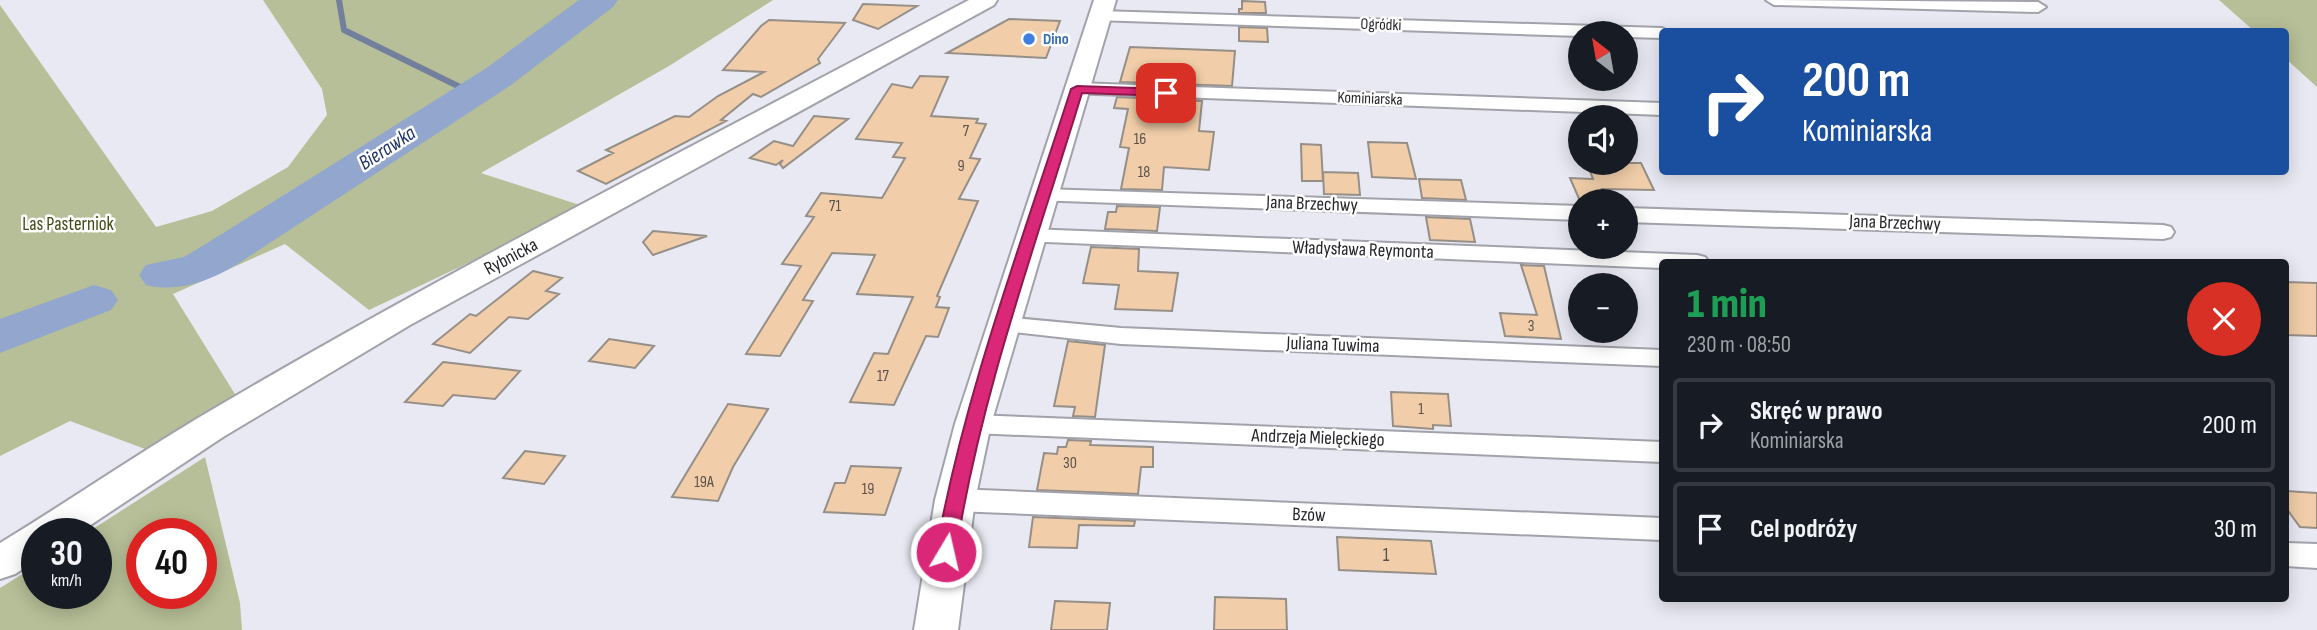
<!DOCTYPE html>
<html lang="pl">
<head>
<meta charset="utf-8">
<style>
  body { margin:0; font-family:"Sofia Sans Condensed",sans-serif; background:#20242c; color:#f1f3f6; height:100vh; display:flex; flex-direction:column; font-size:26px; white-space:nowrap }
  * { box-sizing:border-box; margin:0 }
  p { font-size:23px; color:#9ea1a6 }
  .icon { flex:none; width:38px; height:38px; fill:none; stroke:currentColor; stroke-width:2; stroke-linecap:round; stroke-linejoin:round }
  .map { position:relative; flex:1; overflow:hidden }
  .side { position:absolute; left:1659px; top:259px; width:630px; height:343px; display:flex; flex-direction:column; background:#171b24; border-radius:7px; box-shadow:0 4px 18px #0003 }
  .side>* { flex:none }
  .top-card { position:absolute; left:1659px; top:28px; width:630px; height:147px; border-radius:7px; box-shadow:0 4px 18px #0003; background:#1a4fa0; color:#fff; overflow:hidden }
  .needle { width:46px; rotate:329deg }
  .fabs { position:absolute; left:1568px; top:21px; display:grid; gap:14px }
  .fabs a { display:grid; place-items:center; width:70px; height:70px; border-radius:50%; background:#171b24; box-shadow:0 4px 18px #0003; font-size:35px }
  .speed { position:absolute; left:21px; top:518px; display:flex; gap:14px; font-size:35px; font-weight:700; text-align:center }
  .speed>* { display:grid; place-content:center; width:91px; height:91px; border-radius:50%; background:#171b24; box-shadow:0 4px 18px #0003; line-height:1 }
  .speed small { font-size:18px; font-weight:400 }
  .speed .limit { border:10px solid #d22; background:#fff; color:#111 }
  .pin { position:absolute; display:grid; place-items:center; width:60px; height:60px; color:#fff; margin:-30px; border-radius:14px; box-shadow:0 4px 10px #0006 }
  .me { position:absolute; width:77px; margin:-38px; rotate:9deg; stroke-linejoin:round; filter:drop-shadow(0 0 5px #0008) }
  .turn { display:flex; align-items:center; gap:24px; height:147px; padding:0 28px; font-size:32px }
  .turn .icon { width:91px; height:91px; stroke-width:2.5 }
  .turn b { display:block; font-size:49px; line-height:60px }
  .round { display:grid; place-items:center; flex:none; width:74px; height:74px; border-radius:37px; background:#20242c }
  .overview { display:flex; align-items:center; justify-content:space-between; height:119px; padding:0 28px }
  h1 { font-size:42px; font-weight:800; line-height:52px; color:#1e9e55 }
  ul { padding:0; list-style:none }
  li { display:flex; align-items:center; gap:21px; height:94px; margin:0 14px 10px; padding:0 14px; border:4px solid #363941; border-radius:7px }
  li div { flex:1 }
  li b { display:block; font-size:26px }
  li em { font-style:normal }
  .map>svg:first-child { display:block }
  .green { fill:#b6bf97; fill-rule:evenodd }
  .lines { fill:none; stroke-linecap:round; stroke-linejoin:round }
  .stream { stroke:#72809d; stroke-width:6 }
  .river { fill:#92a6ce; fill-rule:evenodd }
  .building { fill:#f1cea9; stroke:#968f88; stroke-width:2 }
  .street-casing { stroke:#a2a2ab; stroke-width:4 }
  .secondary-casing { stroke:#a2a2ab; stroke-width:4 }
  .street { fill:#fff; fill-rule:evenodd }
  .secondary { fill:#fff; fill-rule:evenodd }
  .route { fill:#db2777; stroke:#8e194d; stroke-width:2 }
  .shop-dot { fill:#3f7fe0; stroke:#fff; stroke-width:2.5 }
  .labels { text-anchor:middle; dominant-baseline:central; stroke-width:5; stroke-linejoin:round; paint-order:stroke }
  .far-street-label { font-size:16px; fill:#27272b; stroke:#fff }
  .far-shop-label { font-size:16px; font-weight:bold; fill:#366cbe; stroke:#fff; text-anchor:start }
  .number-label { font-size:16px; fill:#5a514a }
  .street-label { font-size:19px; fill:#27272b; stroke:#fff }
  .park-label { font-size:19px; fill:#424a16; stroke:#fff }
  .near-number-label { font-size:19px; fill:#5a514a }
  .water-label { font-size:21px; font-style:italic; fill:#22376a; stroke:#fff }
</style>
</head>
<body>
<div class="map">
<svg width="2317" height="630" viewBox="0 0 2317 630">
  <rect width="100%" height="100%" fill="#e9e9f3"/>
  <path class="green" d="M263 0H773L669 66 481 173 586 207 369 310 285 244 173 294 238 399 145 449 70 421 0 456V5L156 227 212 211 288 167 327 115 322 89Z
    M2219 0H2317V87L2286 59V32L2254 31Z
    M205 457 240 603 242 630H0V588L37 565V593H96V534H85ZM142 534H201V593H142Z"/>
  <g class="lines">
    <path class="stream" d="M339 0 344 30 472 93"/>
    <path class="river" d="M579 0H618L613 7 511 85 236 265C210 281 177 293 146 285L139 275 146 265 184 257 204 245 485 69Z
      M94 285 111 290 118 300 111 310 0 353V319Z"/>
  </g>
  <path class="building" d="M1242 1 1265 2 1266 13H1239V9H1242Z
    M863 4 917 6 878 29 853 20Z
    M1009 19 1060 21 1046 58 947 53Z
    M769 20 845 23 818 59 820 63 761 97 753 94 721 120 726 121 606 184 578 171 613 153 606 150 675 116 689 117 718 96 764 72 723 70 761 26Z
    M1239 27 1267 28 1268 42 1239 41Z
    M1130 47 1235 51 1232 86 1120 82Z
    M920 76 948 77 931 116 978 119 976 123 986 124 970 158 980 159 959 199 978 201 937 296 940 297 936 307 949 308 938 337 926 336 894 405 850 402 874 353 888 354 913 297 857 294 875 255 832 253 803 300 813 301 780 356 746 354 801 266 782 264 814 217 806 216 821 193 882 198 905 158 893 157 902 143 856 139 892 84 912 88Z
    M1117 97 1202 101 1199 131 1214 132 1209 170 1164 167 1162 190 1121 189 1129 148 1120 147 1128 109 1114 108Z
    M814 116 848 119 783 168 780 164 783 160 776 165 750 158 774 141 793 146Z
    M1368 142 1407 143 1416 179 1372 177Z
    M1301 144 1321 145 1323 181H1302Z
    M1587 163H1641L1654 190 1602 189 1608 201H1580L1570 178 1593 179Z
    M1323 172 1358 173 1360 195 1324 194Z
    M1419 179 1461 180 1466 200 1422 198Z
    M1117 206 1160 207 1157 231 1105 229 1108 212H1116Z
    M1426 217 1470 219 1475 242 1430 240Z
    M653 231 707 236 653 255 643 242Z
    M1091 247 1139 249 1138 271 1178 273 1172 311 1115 309 1119 285 1083 283Z
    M1521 265 1544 266 1561 339 1505 336 1500 313 1537 315Z
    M533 271 562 278 546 291 559 294 528 319 509 317 470 353 433 344 470 314 476 316Z
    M2286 282 2317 283V336L2286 335Z
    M609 339 654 346 635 368 589 361Z
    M1068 341 1105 345 1095 417 1073 416 1075 407 1054 406Z
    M443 362 520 371 495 399 453 395 443 406 405 402Z
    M1391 392 1448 394 1451 426 1433 425V429L1393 426Z
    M728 404 768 409 733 467 718 501 672 497Z
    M1068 440 1091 441 1090 445 1153 447V467H1141L1138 494 1037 490 1044 453 1057 454 1058 447H1066Z
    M525 451 565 456 544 484 503 478Z
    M851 466 901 468 885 515 824 512 835 483H845Z
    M2286 491 2317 493V528L2300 527 2286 508Z
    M1033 517 1135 521 1134 526 1079 525 1077 548 1029 547Z
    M1337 537 1431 541 1436 574 1339 570Z
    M1215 597 1286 599 1287 630H1214Z
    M1055 601 1110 603 1107 630H1051Z"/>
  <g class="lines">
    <defs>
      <path id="street" d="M1766 0 2038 2 2046 7 2038 12 1774 5Z
        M1100 11 1662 28 1670 32H1662V38L1626 37V33H1580V36L1094 20 1091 16 1094 12Z
        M1077 83 1662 103V115L1070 93 1068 89Z
        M1043 189 1580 206V220L1035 200 1032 195 1035 190Z
        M1626 208 2163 225 2171 227 2174 232 2171 237 2163 239 1626 222Z
        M1030 229 1697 255 1705 257 1709 262H1662V268L1022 241 1019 236 1022 231Z
        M1004 317 1121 328 1662 350V366L1121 344 995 330 992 325 995 320Z
        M973 415 1662 442V462L973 433 963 431 959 424 963 417Z
        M955 489 1662 518V540L955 511 945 507 940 500 945 493Z
        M2286 543 2317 544V568L2286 566Z"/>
      <path id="secondary" d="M969 0H997L994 5 410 325 223 437 77 534H37V560L15 574 0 579V543C66 503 131 458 198 418 449 269 711 137 969 0Z
        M1094 0H1116L991 424 975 500 958 630H914L935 500 955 424Z"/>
    </defs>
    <use href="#street" class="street-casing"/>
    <use href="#secondary" class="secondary-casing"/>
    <use href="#street" class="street"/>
    <use href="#secondary" class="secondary"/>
  </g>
  <path class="route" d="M1077 86 1166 89 1172 93 1166 96 1082 93C1036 244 980 396 956 552L953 557 946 560 939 557 936 552C964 394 1022 242 1071 89Z"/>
  <circle class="shop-dot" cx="1029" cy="39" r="7"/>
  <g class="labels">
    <g class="far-street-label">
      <text transform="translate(1381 25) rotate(2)">Ogródki</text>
      <text transform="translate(1370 99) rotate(2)">Kominiarska</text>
    </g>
    <g class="far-shop-label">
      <text x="1043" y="39">Dino</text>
    </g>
    <g class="number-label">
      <text x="966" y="131">7</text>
      <text x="1140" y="139">16</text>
      <text x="961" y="166">9</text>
      <text x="1144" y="172">18</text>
      <text x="835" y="206">71</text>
      <text x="1531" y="326">3</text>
      <text x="883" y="376">17</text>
      <text x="1421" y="409">1</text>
      <text x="1070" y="463">30</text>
      <text x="704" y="482">19A</text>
      <text x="868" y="489">19</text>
    </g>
    <g class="street-label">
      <text transform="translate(1312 204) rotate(2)">Jana Brzechwy</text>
      <text transform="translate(1895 223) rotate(2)">Jana Brzechwy</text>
      <text transform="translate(1363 250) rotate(2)">Władysława Reymonta</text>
      <text transform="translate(511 257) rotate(-28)">Rybnicka</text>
      <text transform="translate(1333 345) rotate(2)">Juliana Tuwima</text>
      <text transform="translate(1318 438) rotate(2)">Andrzeja Mielęckiego</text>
      <text transform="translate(1309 515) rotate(2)">Bzów</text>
    </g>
    <g class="park-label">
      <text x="68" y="224">Las Pasterniok</text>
    </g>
    <g class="near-number-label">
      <text x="1386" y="555">1</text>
    </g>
    <g class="water-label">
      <text transform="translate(387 148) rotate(-33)">Bierawka</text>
    </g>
  </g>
</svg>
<div class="fabs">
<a><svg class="needle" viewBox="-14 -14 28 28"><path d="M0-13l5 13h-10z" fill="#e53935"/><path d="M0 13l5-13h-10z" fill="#9ea1a6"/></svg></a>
<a><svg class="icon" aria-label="sound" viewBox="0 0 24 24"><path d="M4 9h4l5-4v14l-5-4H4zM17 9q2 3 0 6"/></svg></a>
<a>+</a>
<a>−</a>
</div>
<div class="speed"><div>30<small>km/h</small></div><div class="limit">40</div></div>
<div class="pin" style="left:1166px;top:93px;background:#d93025"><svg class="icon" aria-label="arrive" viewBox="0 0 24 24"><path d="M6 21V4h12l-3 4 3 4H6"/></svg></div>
<svg class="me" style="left:946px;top:552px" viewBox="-20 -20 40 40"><circle r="17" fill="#db2777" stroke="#fff" stroke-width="3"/><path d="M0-11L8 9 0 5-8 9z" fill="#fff"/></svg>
<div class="top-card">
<div class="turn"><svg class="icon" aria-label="right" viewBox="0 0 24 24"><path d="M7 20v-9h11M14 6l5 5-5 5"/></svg><div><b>200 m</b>Kominiarska</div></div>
</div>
<section class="side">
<div class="overview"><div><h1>1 min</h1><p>230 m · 08:50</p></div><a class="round" style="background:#d93025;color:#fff"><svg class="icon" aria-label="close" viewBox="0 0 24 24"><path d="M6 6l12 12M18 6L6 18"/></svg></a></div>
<ul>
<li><svg class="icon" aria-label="right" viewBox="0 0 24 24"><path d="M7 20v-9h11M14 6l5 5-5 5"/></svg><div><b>Skręć w prawo</b><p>Kominiarska</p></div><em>200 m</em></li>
<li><svg class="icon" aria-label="arrive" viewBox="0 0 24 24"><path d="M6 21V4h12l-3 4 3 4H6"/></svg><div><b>Cel podróży</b></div><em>30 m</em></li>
</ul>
</section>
</div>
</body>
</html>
